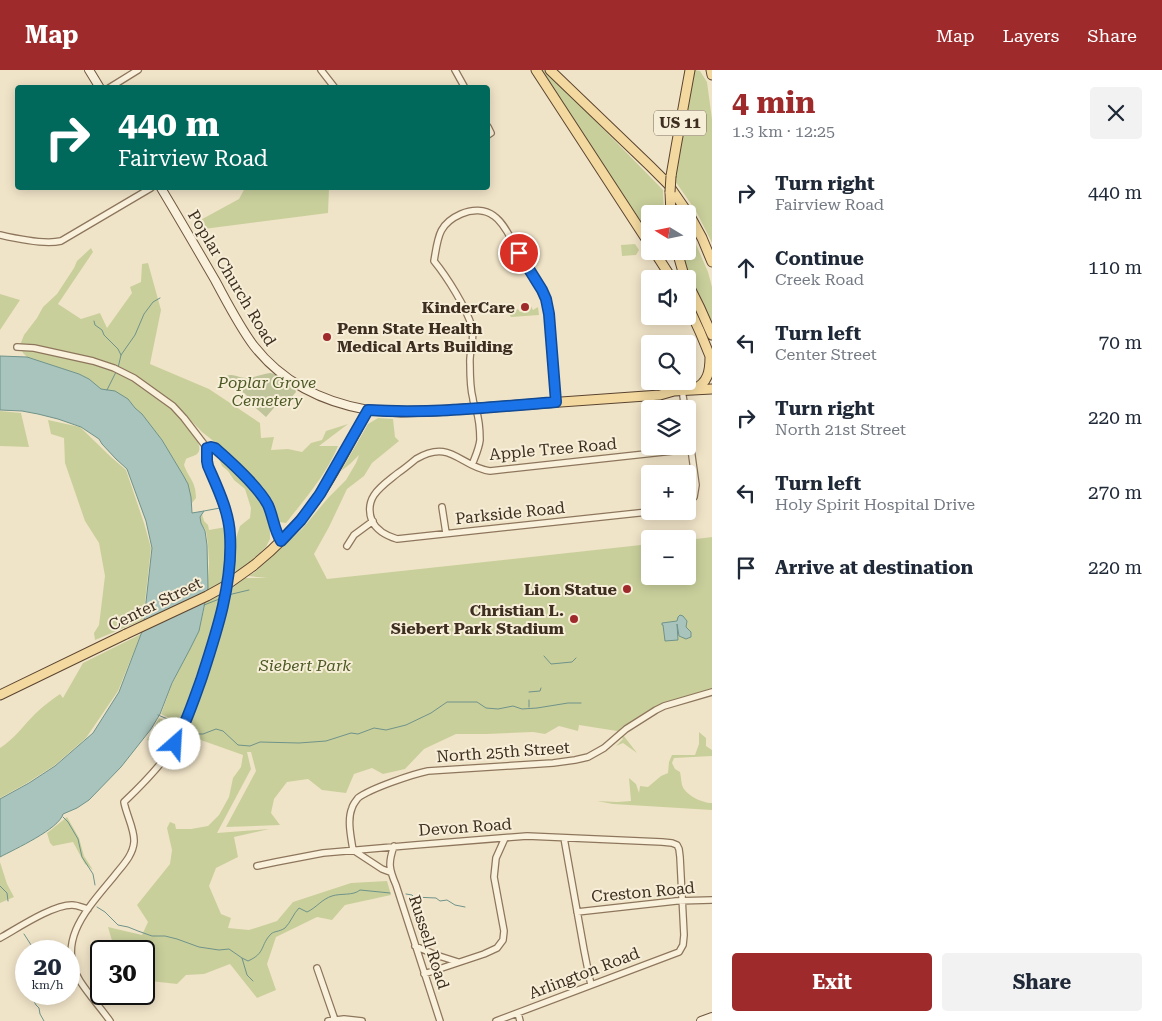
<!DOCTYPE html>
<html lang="en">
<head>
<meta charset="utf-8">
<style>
  body { margin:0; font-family:"Roboto Serif",serif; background:#f2f2f3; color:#1f2937; height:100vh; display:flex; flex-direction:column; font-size:19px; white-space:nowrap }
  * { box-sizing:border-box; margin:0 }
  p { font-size:16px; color:#747a83 }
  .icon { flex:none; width:28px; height:28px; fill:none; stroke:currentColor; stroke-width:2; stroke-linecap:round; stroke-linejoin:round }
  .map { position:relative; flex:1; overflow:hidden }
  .sheet { display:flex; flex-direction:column; background:#fff; width:450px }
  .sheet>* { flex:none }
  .hud { position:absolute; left:15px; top:15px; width:475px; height:105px; border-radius:5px; box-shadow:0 2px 12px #0003; background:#00695c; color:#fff; overflow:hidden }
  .needle { width:32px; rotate:280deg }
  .fabs { position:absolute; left:641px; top:135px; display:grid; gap:10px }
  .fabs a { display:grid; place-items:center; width:55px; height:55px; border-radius:5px; background:#fff; box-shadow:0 2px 12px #0003; font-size:25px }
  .speed { position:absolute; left:15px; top:870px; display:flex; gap:10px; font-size:25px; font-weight:700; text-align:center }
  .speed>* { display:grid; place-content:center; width:65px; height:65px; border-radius:50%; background:#fff; box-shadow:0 2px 12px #0003; line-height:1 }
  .speed small { font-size:12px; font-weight:400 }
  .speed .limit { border:2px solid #111; border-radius:8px; background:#fff; color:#111 }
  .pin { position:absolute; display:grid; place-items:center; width:42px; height:42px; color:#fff; margin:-21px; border:2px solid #fff; border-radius:50%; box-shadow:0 1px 5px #0007 }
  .me { position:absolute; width:55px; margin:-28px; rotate:26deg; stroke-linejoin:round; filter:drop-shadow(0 0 4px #0008) }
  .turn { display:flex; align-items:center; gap:18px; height:105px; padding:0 20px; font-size:22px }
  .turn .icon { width:65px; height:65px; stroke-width:2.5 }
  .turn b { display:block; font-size:35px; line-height:42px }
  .round { display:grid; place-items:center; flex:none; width:52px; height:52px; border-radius:5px; background:#f2f2f3 }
  .overview { display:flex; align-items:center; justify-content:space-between; height:85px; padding:0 20px }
  h1 { font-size:30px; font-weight:700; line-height:38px; color:#9e2a2b }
  .action { display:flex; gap:10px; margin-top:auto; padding:10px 20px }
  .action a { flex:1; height:58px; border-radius:5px; background:#9e2a2b; color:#fff; font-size:20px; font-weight:700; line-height:58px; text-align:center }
  .action a+a { background:#f2f2f3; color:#1f2937 }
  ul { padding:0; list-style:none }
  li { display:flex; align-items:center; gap:15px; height:75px; padding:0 20px }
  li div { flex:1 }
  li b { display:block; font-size:19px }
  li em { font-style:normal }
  header { display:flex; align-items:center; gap:30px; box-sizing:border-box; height:70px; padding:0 25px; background:#9e2a2b; color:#fff }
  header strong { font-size:24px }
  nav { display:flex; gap:28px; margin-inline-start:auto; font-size:18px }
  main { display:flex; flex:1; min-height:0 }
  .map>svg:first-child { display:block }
  .green { fill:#c9cf9b }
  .cemetery { fill:#bfc49a }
  .water { fill:#a9c4bc; stroke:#6f938a }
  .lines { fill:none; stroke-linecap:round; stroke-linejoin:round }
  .stream { stroke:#6f938a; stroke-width:1 }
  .street-casing { stroke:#8d765c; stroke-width:8 }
  .secondary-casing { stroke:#6f573f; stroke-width:10 }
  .primary-casing { stroke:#5b4430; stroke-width:11 }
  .street { stroke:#faf1dc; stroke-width:5.5 }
  .secondary { stroke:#faf1dc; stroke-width:8 }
  .primary { stroke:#f3d9a0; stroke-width:9 }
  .primary-bridge-casing { stroke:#5b4430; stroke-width:11; stroke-linecap:butt }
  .primary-bridge { stroke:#f3d9a0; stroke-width:9 }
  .route-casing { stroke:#114b97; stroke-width:12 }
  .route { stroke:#1a73e8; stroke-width:9 }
  .poi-dot { fill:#9e2a2b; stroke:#f7eed8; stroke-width:2 }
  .labels { text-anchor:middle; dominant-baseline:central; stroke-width:4; stroke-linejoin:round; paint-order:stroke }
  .shield { fill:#f7eed8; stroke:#756857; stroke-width:1 }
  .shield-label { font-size:15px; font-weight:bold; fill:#3d2e20 }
  .street-label { font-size:16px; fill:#3d2e20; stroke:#f7eed8 }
  .poi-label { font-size:16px; font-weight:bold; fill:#3d2e20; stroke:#f7eed8; text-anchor:end }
  .park-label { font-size:16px; font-style:italic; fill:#4d5a26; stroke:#f7eed8 }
</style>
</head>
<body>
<header>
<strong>Map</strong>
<nav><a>Map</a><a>Layers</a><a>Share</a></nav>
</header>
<main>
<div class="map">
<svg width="712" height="951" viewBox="0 0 712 951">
  <rect width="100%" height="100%" fill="#f0e4c8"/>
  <path class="green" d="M540 0H544L575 30 663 120 664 144H650V167Z
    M695 0 700 1 707 12 712 49V173L696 141 675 111 678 80 693 2Z
    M245 118H329L328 143 196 160 195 153 239 129Z
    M688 156 708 202 712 217V259L688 207 680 181H688Z
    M635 174 639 180 636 185 622 186 621 175Z
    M91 178 93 182 58 234 81 249 100 243 107 258 132 223 130 217 141 212 142 194 148 193 161 240 150 294 209 319 260 353 261 368 274 367 271 380 288 379 302 382 311 373 322 370 326 361 348 354 319 376H338C326 405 305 429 286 453L279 452 274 433 263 417 230 384 202 362 175 334 171 337C178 345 208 374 197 384 195 386 189 387 186 389L184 395C189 409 196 411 196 428L192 433 188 414 183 405 162 370 142 344 135 338 128 329 101 320 89 309 79 304 27 287 23 283 20 275 24 265 37 248 43 237 57 224 74 198 77 191Z
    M0 224 20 230 0 260Z
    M531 236 533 240 538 237 539 245 511 247 508 242 515 238 516 240 518 239 520 242Z
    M0 341 21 343 29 377 0 376Z
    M378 348 393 349 395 367 399 371 372 393 364 406 347 419 329 457 314 484 327 509 650 474V506H688V470L712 467V620L665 633 647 641 621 658 620 661 637 683 623 673 616 676 623 669 617 661 579 655 578 661 559 656 545 664 533 662 487 664H456L424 679 405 699 383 704 372 698 354 704 346 723 322 720 308 709 287 712 274 729 271 743 280 755 226 757 256 701 251 682H247L251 699 217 763 269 759 234 767 238 787 216 798 209 816 221 844 231 848 228 858 249 860 277 851 293 832 351 813 387 811 391 825 345 835 332 850 317 847 276 867 267 894 276 920 257 928 230 894 204 904 186 905 177 914 150 911V900L144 894V881H115L108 857 142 865 148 852 137 835 170 794 172 780 167 758 170 752 175 754 176 759H191L208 756 219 745 229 727 233 708 241 697 243 685 184 664 192 644 218 565 230 520 245 508H267L248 506 255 502 302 459 328 428 346 410 356 393 359 385 350 394 341 401 368 354Z
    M48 350 80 357 111 387 126 400 144 453 151 478 143 550 95 570 94 563 99 555 105 506 99 473 85 451 65 393 64 368 51 364Z
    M216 382 227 391 250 416 265 440 270 461V469L266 477 251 491 232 505 233 477 240 456 250 448 251 438 245 419 234 410 228 401 222 396Z
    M202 444 204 451 208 455 209 460 226 457C233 525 204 592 183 655L161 644 172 614 199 561 207 526 209 493 208 475 206 461 201 453 200 447Z
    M141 564 118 621 86 668 55 695 27 713 0 728V678C14 669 23 656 35 644 42 637 51 630 60 624L63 628 83 593Z
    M159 648 177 656 173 658 168 655 164 659 171 664 174 669 169 676 160 672 147 670Z
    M699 662 706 668V676L712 680V686L674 688 672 693 675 699 680 702C681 706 681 711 682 715 685 725 702 733 712 733V740L613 734 597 731 617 732 631 731 629 708 636 714 639 723 640 716 648 717 661 706 668 703 669 692 672 685H695L699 674Z
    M67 747 79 768 84 786 93 800 85 794 73 772 53 776 50 773 47 763Z
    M0 792 7 814 14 827 0 833Z"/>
  <path class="cemetery" d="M270 303 275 304 295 319 296 322 284 336 279 332 266 347 250 333 252 330 226 308V306C234 303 238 308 246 308 254 308 262 304 270 303Z"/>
  <path class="water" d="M0 286 27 287 79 304 89 309 101 319 115 321 128 329 135 338 142 344 162 370 183 405 188 414 191 427 192 443 204 441 200 447 201 453 205 461 207 475 208 518 199 561 190 579 172 613 160 644 151 659 121 697 89 730 77 738 63 744C59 759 15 779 0 787V729L29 713 55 696 93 663 119 622 143 559 152 478 146 451 127 399 116 389 102 374 99 369 81 357 58 349 38 344 22 341 0 340Z
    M680 545 683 546 687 551 686 557 691 562V567L686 569 679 566 677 554 678 570 665 571 663 555H662V553L677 551 678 547Z"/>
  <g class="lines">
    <path class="stream" d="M94 251 95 255 102 260 104 265 118 279 121 285
      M118 298 121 285 135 265 144 244 153 232 160 228
      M107 320 116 302
      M204 441 220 438
      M228 525 249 520
      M204 535 222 528
      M544 586 551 594 572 592 576 588
      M529 622 540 621 541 618
      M529 637V630
      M158 645 182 655
      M185 656 188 657 192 656 198 664H203L216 659 223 661 238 675 250 676 260 672 299 673 326 671 351 663 358 664 374 658 386 660 406 655 431 643 447 632H477L486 638 498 639 513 636 522 639 537 638 568 633H581
      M63 747 68 752 78 769 82 787 93 804 95 815
      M0 816 7 823 8 831
      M406 824 412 825 414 827 436 828 440 831 447 830 455 835 465 837
      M97 837 105 842 118 855 128 857 138 861 152 866H165L177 869 199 877 219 880 229 879 242 888 247 905 253 911
      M24 864 33 878V881
      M242 888 248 891C266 883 260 875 271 864 274 861 279 862 285 858 291 852 293 844 299 838L307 842C316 838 322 829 332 826 341 823 353 826 360 820L390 823
      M26 904 25 911 26 914
      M30 924 36 935 39 938 40 944 44 951"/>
    <defs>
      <path id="street" d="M321 0 335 18
        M455 0 465 18
        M109 18 138 0
        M488 57 491 63 488 65
        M0 165C17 169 44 175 61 171L151 118
        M17 277 34 278 93 291 114 298 134 308 173 336 184 348 207 378V391L208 396C217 417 228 440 230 464 231 473 230 482 229 491 226 534 213 575 199 616 192 635 187 654 176 672 163 694 143 714 124 732 126 744 135 760 134 772 133 785 123 795 115 805 91 835 54 870 80 911 89 925 100 937 110 951
        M683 326 685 339
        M688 357 696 415 694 427 688 434
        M207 378 211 377 215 378C231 392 258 416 268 435 273 447 274 460 281 471
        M472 395C475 387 479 379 480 370 480 360 479 349 476 339 475 336 473 332 473 329 470 318 470 305 470 294 469 281 475 270 472 257 466 237 447 207 434 191 438 168 438 154 461 144 472 139 485 139 494 146 503 152 509 165 514 174 523 190 531 206 542 220L546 229 549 244 556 332
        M442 437 446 463
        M657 441 397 469C387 466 377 461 372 451 363 427 382 416 398 403 404 399 410 394 416 389 451 368 460 397 490 401L691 379
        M347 476 354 465 373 451
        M564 768 584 880 591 915
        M394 776C388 793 389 799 396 815L440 951
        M257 796 276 792 323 783 415 775 527 766 662 772 672 773 677 775 679 779 680 787 684 865 683 875 679 882 496 951
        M390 802 382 799 353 780C351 767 347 750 352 738 353 734 356 731 358 728 369 719 413 704 428 701L553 693 575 690 588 687 604 678 626 659 656 640 664 636 712 622
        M577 842 676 831 712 830
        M0 868C18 858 52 835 72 835 78 835 83 838 88 839
        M415 876 436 885 458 892
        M317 898 335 950
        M424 904 484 884 497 878 503 870 504 861 494 807 496 788 505 768
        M518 943 520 951
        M328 951 344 949 362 951"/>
      <path id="secondary" d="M89 0 100 18
        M161 118C179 148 197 179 215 210 227 232 239 256 254 276 283 313 322 332 368 340
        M701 951 712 947"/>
      <path id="primary" d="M536 0 650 175
        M550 0 650 96 668 114 690 146 702 168 712 192
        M711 0 712 5
        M671 106 676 77 690 0
        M670 122 671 144
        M654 181 672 209
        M677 181 685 209
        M688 214 700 238 712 265
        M688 236 700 262 712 291
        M694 319C708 313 710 301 710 287
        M253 496C279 475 302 451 320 424 338 397 352 368 368 340L401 342 435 341 660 325 674 321 712 319
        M0 625 126 564"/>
    </defs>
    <use href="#street" class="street-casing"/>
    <use href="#secondary" class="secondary-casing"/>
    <use href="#primary" class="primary-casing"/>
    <use href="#street" class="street"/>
    <use href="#secondary" class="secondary"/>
    <use href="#primary" class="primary"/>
    <defs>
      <path id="primary-bridge" d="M670 122 671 106
        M126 564 207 526 225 516 253 496"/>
    </defs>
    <use href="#primary-bridge" class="primary-bridge-casing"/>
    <use href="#primary-bridge" class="primary-bridge"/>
  </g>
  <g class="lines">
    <defs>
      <path id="route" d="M175 674C186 654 193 632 201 610 216 564 233 514 230 465 229 441 217 417 208 396L207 391V378L211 377 215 378C231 392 258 416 268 435 273 446 274 460 281 471L301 450 320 424 368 340C431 344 493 337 556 332L549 244 546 229 542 220 519 183"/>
    </defs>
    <use href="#route" class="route-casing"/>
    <use href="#route" class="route"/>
  </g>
  <g class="poi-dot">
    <circle cx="525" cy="237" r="5"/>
    <circle cx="327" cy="267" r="5"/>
    <circle cx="627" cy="519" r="5"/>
    <circle cx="574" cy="549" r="5"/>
  </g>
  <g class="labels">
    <rect class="shield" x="654" y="40.5" width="52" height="25" rx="4"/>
    <g class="shield-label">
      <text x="680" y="53">US 11</text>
    </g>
    <g class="street-label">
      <text transform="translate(232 208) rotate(59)">Poplar Church Road</text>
      <text transform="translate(553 379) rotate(-5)">Apple Tree Road</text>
      <text transform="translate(510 443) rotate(-6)">Parkside Road</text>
      <text transform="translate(155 534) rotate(-26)">Center Street</text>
      <text transform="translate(503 682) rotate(-4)">North 25th Street</text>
      <text transform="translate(465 757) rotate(-4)">Devon Road</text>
      <text transform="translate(643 822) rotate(-5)">Creston Road</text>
      <text transform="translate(429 872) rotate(72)">Russell Road</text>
      <text transform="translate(584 903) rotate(-21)">Arlington Road</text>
    </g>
    <g class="poi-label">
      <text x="515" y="237">KinderCare</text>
      <text x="337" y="258" text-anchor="start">Penn State Health<tspan x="337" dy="18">Medical Arts Building</tspan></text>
      <text x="617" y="519">Lion Statue</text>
      <text x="564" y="540">Christian L.<tspan x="564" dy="18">Siebert Park Stadium</tspan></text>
    </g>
    <g class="park-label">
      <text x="267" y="312">Poplar Grove<tspan x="267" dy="18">Cemetery</tspan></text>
      <text x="305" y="595">Siebert Park</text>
    </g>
  </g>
</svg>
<div class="fabs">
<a><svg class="needle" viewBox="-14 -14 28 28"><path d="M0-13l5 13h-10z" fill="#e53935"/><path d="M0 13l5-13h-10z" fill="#747a83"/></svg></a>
<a><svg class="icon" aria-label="sound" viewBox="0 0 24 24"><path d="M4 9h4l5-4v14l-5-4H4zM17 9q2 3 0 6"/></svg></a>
<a><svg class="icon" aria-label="search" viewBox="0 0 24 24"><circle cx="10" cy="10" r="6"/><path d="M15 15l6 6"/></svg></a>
<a><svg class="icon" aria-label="layers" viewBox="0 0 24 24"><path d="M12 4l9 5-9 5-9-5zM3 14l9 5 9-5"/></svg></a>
<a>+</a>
<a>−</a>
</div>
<div class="speed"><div>20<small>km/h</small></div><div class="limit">30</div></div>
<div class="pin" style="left:519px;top:183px;background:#d93025"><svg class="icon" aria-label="arrive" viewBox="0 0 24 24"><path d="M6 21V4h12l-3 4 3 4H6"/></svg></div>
<svg class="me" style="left:175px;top:674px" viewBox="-20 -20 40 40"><circle r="19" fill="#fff"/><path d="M0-13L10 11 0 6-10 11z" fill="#1a73e8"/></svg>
<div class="hud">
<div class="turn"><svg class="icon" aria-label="right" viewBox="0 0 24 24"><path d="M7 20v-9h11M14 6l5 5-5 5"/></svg><div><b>440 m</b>Fairview Road</div></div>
</div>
</div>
<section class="sheet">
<div class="overview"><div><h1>4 min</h1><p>1.3 km · 12:25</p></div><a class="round"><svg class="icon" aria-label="close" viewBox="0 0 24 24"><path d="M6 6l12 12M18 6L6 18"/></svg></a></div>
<ul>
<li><svg class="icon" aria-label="right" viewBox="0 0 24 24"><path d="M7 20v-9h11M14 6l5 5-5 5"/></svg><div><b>Turn right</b><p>Fairview Road</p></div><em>440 m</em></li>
<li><svg class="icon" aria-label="ahead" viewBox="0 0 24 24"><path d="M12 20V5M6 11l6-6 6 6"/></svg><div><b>Continue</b><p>Creek Road</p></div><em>110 m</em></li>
<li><svg class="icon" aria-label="left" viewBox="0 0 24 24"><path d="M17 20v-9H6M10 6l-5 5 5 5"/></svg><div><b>Turn left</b><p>Center Street</p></div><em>70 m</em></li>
<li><svg class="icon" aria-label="right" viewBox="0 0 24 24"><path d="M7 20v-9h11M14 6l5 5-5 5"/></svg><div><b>Turn right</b><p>North 21st Street</p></div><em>220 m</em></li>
<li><svg class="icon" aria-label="left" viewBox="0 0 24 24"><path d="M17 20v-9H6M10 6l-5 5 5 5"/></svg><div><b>Turn left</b><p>Holy Spirit Hospital Drive</p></div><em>270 m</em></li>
<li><svg class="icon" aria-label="arrive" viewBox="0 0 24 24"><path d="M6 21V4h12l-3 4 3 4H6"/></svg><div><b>Arrive at destination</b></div><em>220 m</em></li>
</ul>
<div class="action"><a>Exit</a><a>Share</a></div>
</section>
</main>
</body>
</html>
